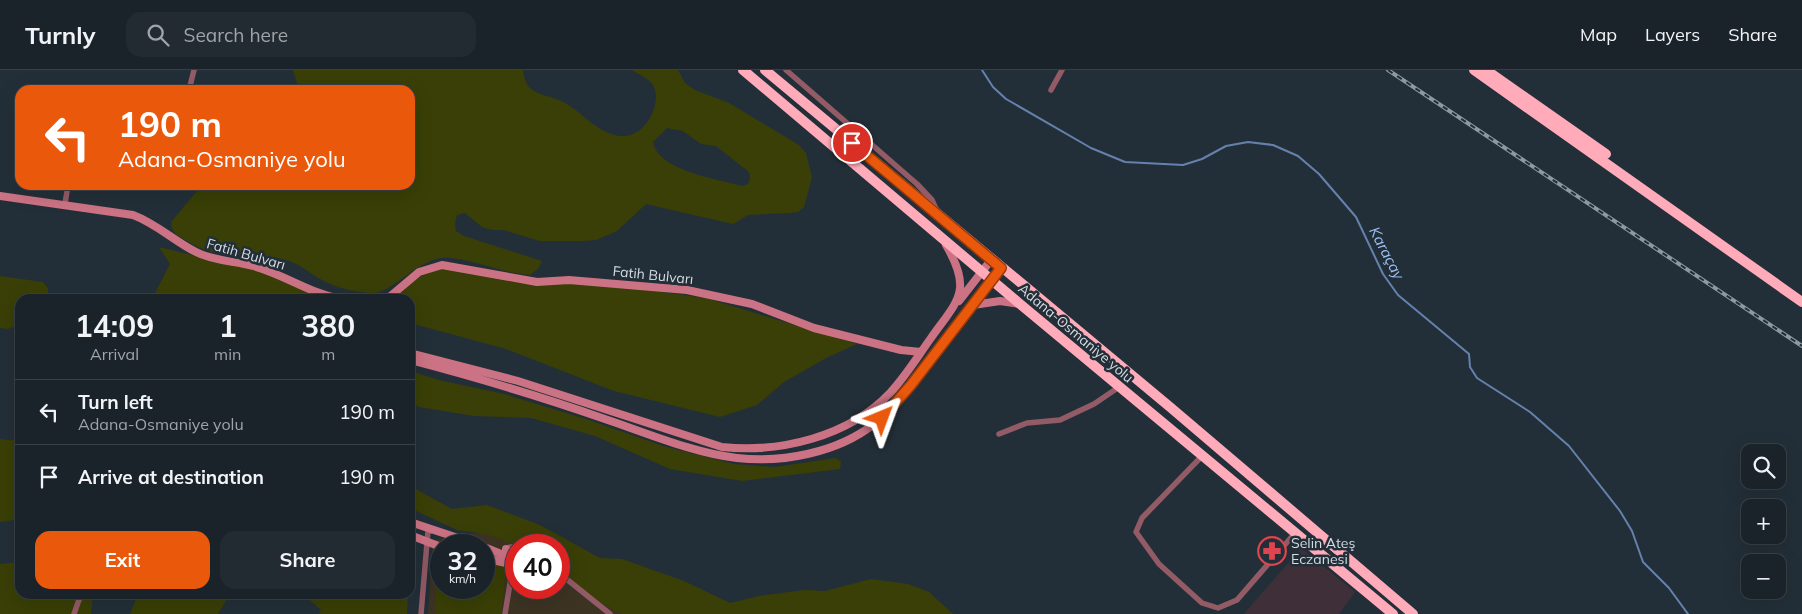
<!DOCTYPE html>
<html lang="en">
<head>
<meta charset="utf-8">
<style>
  body { margin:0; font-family:Mulish,sans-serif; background:#232b32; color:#f1f3f6; height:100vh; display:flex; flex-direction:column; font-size:19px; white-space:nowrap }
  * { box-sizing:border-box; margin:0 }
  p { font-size:16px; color:#9fa4a8 }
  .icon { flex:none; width:28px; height:28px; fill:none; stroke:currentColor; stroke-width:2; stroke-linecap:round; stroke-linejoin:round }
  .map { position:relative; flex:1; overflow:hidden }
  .details { position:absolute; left:15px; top:224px; width:400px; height:305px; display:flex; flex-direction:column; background:#1a232a; border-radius:15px; box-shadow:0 5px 20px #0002,0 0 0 1px #384047 }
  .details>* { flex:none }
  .banner { position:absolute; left:15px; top:15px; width:400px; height:105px; border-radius:15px; box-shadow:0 5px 20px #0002,0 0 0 1px #384047; background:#ea580c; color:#fff; overflow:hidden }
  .buttons { position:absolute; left:1741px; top:374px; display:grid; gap:10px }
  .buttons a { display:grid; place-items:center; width:45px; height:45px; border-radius:10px; background:#1a232a; box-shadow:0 5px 20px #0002,0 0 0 1px #384047; font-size:25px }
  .speed { position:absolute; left:430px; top:464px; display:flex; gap:10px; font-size:25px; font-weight:700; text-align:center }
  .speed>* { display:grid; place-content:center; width:65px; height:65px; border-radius:50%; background:#1a232a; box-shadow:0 5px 20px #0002,0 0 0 1px #384047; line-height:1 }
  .speed small { font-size:12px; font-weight:400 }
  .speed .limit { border:8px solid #d22; background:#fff; color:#111 }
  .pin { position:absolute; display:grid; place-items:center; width:42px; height:42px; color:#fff; margin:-21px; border:2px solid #fff; border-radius:50%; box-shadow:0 1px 5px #0007 }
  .me { position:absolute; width:55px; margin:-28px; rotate:44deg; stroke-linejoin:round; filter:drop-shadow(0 0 4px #0008) }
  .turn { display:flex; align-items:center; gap:18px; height:105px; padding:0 20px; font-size:22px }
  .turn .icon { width:65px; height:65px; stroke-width:2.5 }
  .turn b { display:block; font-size:35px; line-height:42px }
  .eta { display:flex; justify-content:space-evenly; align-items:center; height:85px; text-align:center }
  .eta b { font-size:30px; font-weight:700; line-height:35px }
  .action { display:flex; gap:10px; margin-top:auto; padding:10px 20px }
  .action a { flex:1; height:58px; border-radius:15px; background:#ea580c; color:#fff; font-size:20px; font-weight:700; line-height:58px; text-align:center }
  .action a+a { background:#232b32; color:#f1f3f6 }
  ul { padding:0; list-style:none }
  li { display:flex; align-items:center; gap:15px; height:65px; padding:0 20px; border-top:1px solid #384047 }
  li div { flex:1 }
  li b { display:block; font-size:19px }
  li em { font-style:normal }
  header { display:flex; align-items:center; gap:30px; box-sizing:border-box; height:70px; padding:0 25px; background:#1a232a; border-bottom:1px solid #384047 }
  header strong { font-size:24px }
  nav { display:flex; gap:28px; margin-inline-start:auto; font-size:18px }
  .search { width:350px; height:45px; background:#232b32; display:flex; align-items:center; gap:12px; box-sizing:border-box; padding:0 18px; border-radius:15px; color:#9fa4a8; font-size:19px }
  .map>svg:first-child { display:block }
  .commercial { fill:#3f2f39 }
  .medical { fill:#3c3323; fill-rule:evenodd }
  .green { fill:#393f06; fill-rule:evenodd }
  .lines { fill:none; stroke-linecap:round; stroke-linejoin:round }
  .stream { stroke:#6482ad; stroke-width:2 }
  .street { stroke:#935b65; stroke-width:5.5 }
  .secondary { stroke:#cb7384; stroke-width:8 }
  .highway { stroke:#ffabba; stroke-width:10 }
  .rail-casing { stroke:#8f989f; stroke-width:4 }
  .rail { stroke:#232f38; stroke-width:2; stroke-dasharray:5.5; stroke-linecap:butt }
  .route-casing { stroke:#983908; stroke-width:12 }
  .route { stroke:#ea580c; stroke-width:9 }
  .labels { text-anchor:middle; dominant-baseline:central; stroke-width:5; stroke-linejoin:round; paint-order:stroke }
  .street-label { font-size:14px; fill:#d5dce2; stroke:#232f38 }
  .poi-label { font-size:14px; fill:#d5dce2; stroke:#232f38; text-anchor:start }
  .water-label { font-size:15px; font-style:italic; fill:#9ec1f4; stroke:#232f38 }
</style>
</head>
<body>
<header>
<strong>Turnly</strong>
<div class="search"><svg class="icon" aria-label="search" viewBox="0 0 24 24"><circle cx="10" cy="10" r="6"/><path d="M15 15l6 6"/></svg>Search here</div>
<nav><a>Map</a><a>Layers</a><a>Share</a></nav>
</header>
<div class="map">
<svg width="1802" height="544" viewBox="0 0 1802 544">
  <rect width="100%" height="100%" fill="#232f38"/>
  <path class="commercial" d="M1301 478 1355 522 1339 544H1244Z"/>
  <path class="medical" d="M490 460 516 475V518H559V491L679 544H428L433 470ZM441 475H484V518H441Z"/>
  <path class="green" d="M293 0H523C524 6 525 13 530 18 539 26 553 26 565 33 583 43 598 64 621 66 643 68 660 39 655 20 653 10 640 5 632 0H678L685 13 695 20 729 33 799 75 806 83 812 107 804 137 798 142 790 143 748 145 733 154 646 134 617 161 596 170 583 171H540L503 160H493L482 157 465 143 457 145 455 153 456 161 464 166 542 191 538 199 530 205C503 204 463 185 441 188 416 192 392 222 374 223 358 223 336 218 322 210 309 203 298 192 282 189 246 180 225 194 187 171 178 166 171 163 171 152L202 115H410V20H299ZM667 58 683 61 701 74 716 76 749 102 750 110 748 114 742 116C718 109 658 101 653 72Z
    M159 177 246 198 278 200 311 218 310 229H152L170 194Z
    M435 198 491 203 536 214H603L706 228 857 274 826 288 784 312 757 335 720 347 614 321 506 279 410 253V229H395L413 211Z
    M0 206 43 212 48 218V229H20V255L8 259 0 258Z
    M410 301 439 310 504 324 586 349 663 376 734 394 775 397 836 388 841 392 840 399 742 411 670 399 595 366 531 348 474 346 419 337 410 330Z
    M0 369 20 371V449L0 452Z
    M410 416 452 439 487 435 540 455 600 488 622 489 684 511 730 533 759 526 804 520 825 521 871 509 908 514 929 522 953 544H621L583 522 567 504 559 499V475H516L486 464 457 460 410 438Z
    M437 471H444L459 475H441V518H484V482L507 491 501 544H435Z
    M20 492V524H93L91 544H0V494Z
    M138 524H230L218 544H130Z
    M303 524H408L407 544H319L321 540Z"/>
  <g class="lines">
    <path class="stream" d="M982 0 993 17 1006 29 1091 78 1125 92 1183 95 1202 89 1226 76 1248 72 1273 75 1298 86 1319 104 1356 147 1383 204 1398 225 1469 284 1470 297 1477 308 1530 342 1569 376 1620 441 1632 461 1643 492 1669 518 1688 544"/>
    <path class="street" d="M786 0 917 114 932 130 937 141
      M189 20 194 0
      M1051 20 1062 0
      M65 134 68 115
      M999 364 1027 353 1060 350 1094 334 1119 317
      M1202 386 1142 448 1136 462 1159 494 1202 533 1218 538 1237 530 1295 463
      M559 503 610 544
      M74 544 81 524
      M421 544 428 461H431
      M505 544 513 495 506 479 510 477H516"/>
    <path class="secondary" d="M0 126 133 145C157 154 174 171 196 182 213 191 235 191 253 196 284 204 312 225 343 229
      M387 229 419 202 442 195 537 212 569 210 687 220 752 234 814 258 901 280 921 282
      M959 231 991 190
      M973 235 1001 198
      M410 283 518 311 722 377C780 383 848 367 890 323 905 307 918 286 931 268 958 230 973 221 946 175
      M410 290C475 307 539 326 602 348 644 362 693 383 737 388 782 393 837 383 874 354 909 328 944 271 973 235L1000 231 1020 234
      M410 452 479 475
      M410 465 441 477
      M484 477 506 486V484
      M484 488 506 493V479"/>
    <path class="highway" d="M743 0 1020 234 1393 544
      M765 0 1170 337 1413 544
      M1474 0 1802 232
      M1486 0 1606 84"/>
    <defs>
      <path id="rail" d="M1388 0 1802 276"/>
    </defs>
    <use href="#rail" class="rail-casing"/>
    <use href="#rail" class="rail"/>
  </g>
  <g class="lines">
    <defs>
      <path id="route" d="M852 73 1001 198 911 315 882 348"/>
    </defs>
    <use href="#route" class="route-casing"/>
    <use href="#route" class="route"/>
  </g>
  <defs>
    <symbol id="pharmacy-ring" viewBox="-11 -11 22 22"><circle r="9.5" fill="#232f38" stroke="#e0444e" stroke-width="1.5"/><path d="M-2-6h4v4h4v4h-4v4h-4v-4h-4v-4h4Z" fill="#e0444e"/></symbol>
  </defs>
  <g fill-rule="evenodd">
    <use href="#pharmacy-ring" x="1256" y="465" width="32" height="32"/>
  </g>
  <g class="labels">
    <g class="street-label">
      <text transform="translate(246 184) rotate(16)">Fatih Bulvarı</text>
      <text transform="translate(653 205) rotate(6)">Fatih Bulvarı</text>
      <text transform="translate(1076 263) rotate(40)">Adana-Osmaniye yolu</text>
    </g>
    <g class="poi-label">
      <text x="1291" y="473">Selin Ateş<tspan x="1291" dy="16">Eczanesi</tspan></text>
    </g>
    <g class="water-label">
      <text transform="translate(1387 183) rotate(62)">Karaçay</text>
    </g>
  </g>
</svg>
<div class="buttons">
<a><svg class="icon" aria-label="search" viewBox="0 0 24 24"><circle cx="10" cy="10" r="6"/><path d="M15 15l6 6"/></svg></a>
<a>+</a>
<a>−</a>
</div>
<div class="speed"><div>32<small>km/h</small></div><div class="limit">40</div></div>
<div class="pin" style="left:852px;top:73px;background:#d93025"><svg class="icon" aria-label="arrive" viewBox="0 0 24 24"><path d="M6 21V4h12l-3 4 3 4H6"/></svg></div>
<svg class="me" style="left:882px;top:348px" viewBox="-20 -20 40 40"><path d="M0-17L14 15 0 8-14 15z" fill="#ea580c" stroke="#fff" stroke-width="4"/></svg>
<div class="banner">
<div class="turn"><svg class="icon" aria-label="left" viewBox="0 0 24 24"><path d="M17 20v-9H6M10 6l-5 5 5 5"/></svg><div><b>190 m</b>Adana-Osmaniye yolu</div></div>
</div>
<section class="details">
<div class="eta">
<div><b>14:09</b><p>Arrival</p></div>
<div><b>1</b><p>min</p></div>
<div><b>380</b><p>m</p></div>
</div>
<ul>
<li><svg class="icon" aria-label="left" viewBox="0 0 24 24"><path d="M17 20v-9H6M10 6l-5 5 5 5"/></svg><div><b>Turn left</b><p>Adana-Osmaniye yolu</p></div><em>190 m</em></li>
<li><svg class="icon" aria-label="arrive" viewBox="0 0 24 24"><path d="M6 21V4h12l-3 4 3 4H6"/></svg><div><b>Arrive at destination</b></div><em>190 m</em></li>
</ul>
<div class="action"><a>Exit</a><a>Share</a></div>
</section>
</div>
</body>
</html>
